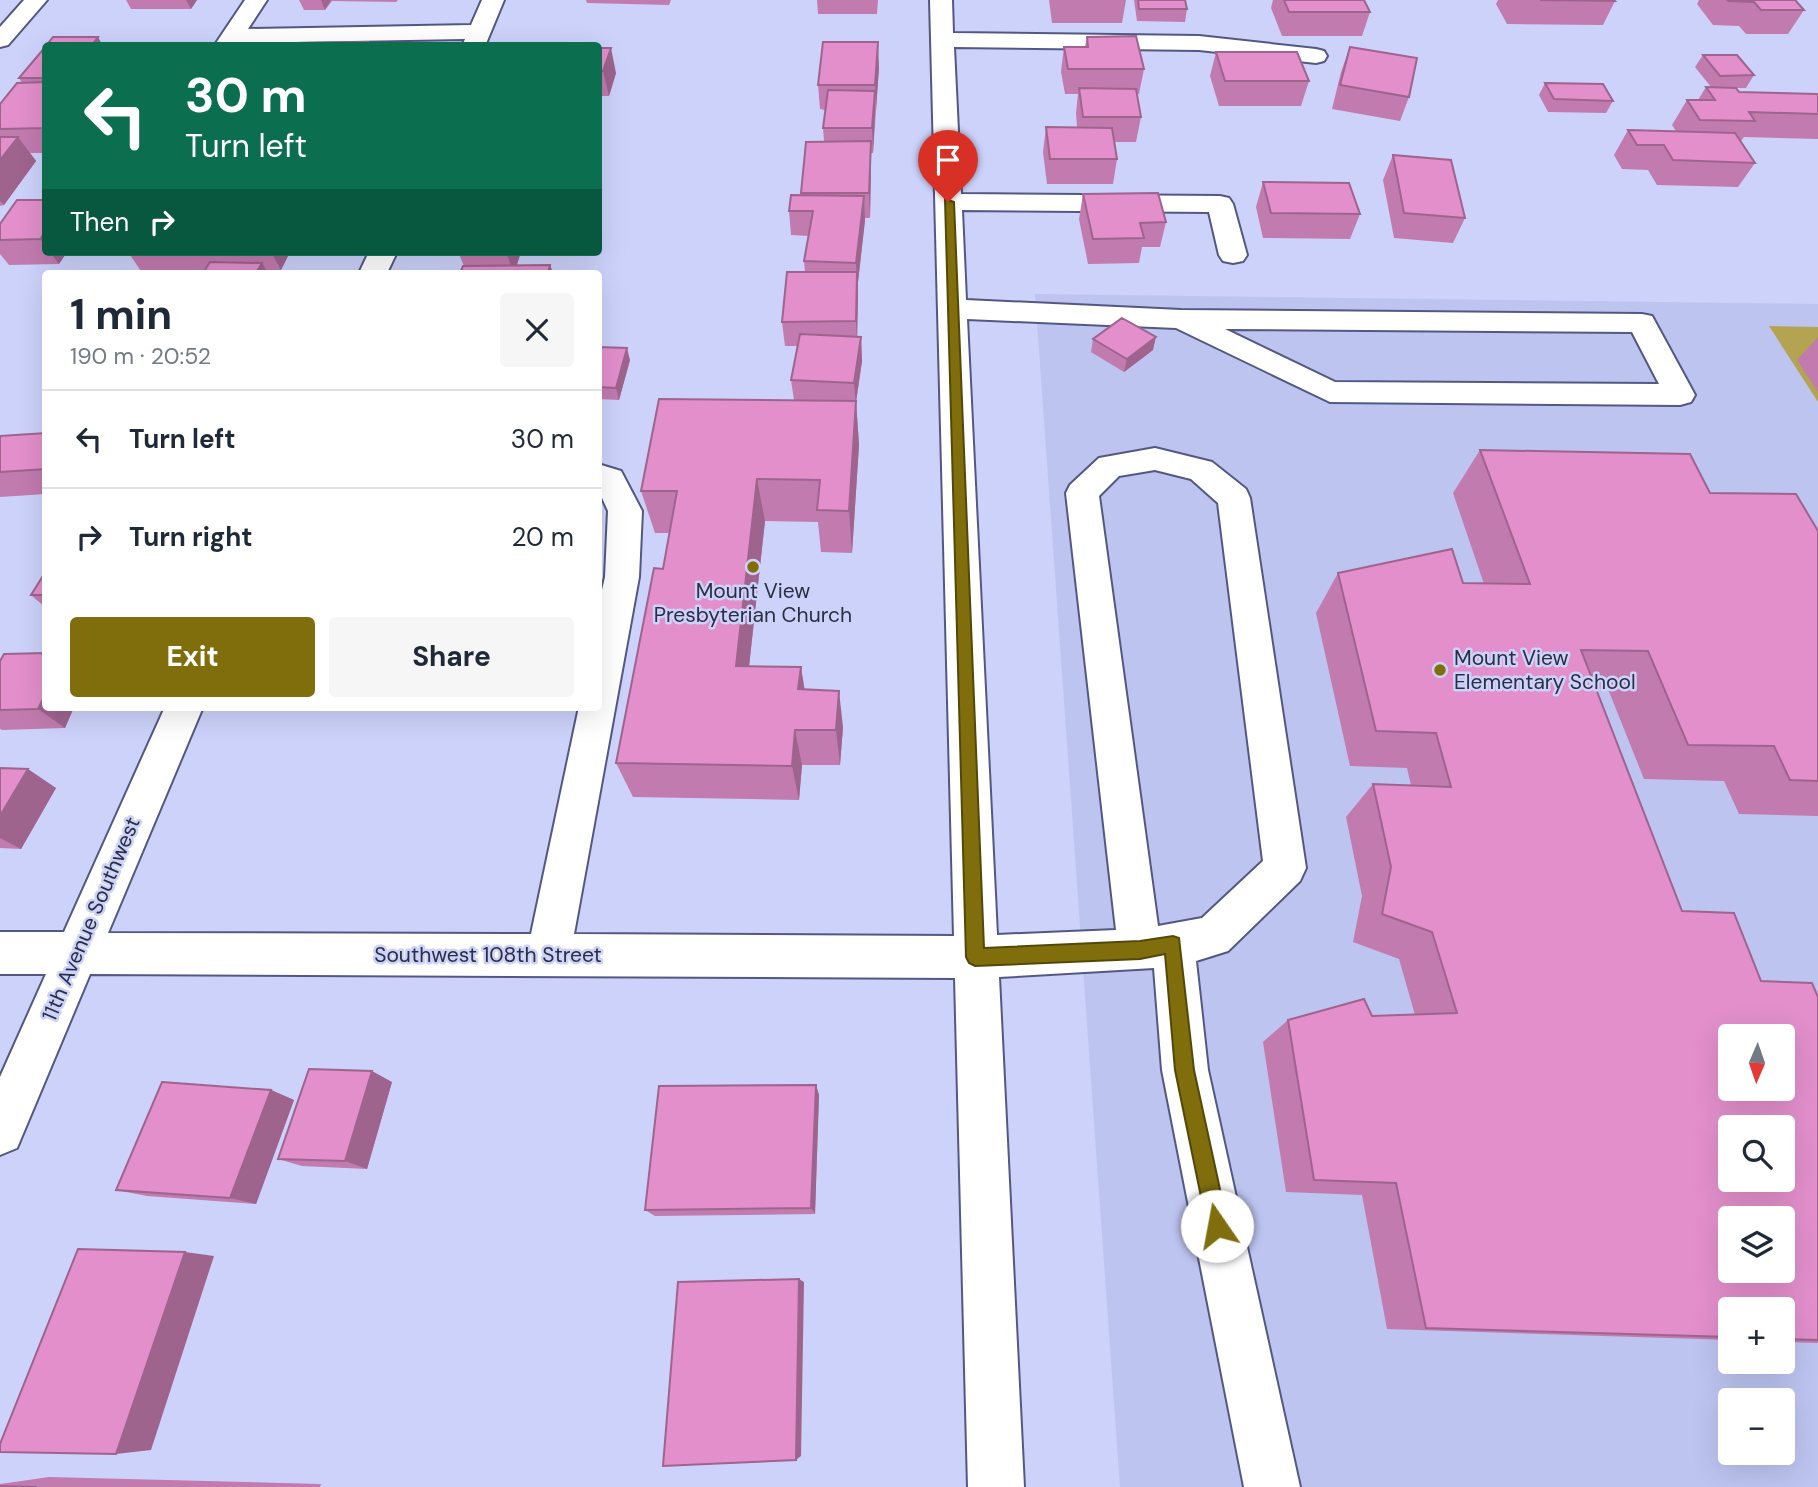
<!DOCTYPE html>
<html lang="en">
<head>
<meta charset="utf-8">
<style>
  body { margin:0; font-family:"DM Sans",sans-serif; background:#f6f6f7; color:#1f2937; height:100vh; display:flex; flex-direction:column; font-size:26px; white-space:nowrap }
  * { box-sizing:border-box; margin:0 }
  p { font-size:23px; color:#747a83 }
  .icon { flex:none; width:38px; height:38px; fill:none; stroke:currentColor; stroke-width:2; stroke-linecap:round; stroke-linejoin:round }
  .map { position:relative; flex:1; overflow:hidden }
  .side { position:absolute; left:42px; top:270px; width:560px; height:441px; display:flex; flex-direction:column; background:#fff; border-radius:7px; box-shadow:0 7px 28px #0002 }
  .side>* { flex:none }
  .hud { position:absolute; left:42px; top:42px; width:560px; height:214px; border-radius:7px; box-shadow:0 7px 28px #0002; background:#0b6e4f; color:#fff; overflow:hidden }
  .needle { width:46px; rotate:182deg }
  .fabs { position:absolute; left:1718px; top:1024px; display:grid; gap:14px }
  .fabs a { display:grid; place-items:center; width:77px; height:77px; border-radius:7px; background:#fff; box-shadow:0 7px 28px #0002; font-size:35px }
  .pin { position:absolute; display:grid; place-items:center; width:60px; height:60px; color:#fff; margin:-72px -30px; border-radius:50% 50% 50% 0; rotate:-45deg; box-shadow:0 0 7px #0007 }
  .pin .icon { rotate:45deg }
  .me { position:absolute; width:77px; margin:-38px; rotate:348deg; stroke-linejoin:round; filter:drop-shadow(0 0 5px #0008) }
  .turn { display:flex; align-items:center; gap:24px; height:147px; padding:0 28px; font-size:32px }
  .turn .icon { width:91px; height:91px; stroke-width:2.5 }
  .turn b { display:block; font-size:49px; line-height:60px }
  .then { display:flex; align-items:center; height:66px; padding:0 28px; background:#0003; gap:14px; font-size:26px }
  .round { display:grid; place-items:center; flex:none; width:74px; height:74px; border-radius:7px; background:#f6f6f7 }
  .headline { display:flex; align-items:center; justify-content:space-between; height:119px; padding:0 28px }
  h1 { font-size:42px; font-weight:700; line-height:52px }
  .button { display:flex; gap:14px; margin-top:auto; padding:14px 28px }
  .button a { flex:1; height:80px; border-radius:7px; background:#806e0c; color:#fff; font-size:28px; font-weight:700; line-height:80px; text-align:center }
  .button a+a { background:#f6f6f7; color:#1f2937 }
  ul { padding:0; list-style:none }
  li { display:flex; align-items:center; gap:21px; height:98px; padding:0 28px; border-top:2px solid #e0e1e3 }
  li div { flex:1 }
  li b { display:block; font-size:26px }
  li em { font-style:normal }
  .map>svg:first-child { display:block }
  .built { fill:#bdc4f0; fill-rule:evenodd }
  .green { fill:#b4a350 }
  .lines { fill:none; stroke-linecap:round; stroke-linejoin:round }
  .minor-casing { stroke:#535883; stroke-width:4 }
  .minor { fill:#fff; fill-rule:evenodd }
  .wall { fill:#c27baf }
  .shaded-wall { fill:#9e648e }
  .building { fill:#e28fcb; stroke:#9e648e; stroke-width:2; fill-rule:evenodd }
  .route { fill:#806e0c; stroke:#534808; stroke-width:2 }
  .poi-dot { fill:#806e0c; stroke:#ccd2fa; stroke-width:2.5 }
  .labels { text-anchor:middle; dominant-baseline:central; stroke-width:5; stroke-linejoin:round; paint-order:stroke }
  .poi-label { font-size:21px; fill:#2b2e41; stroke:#ccd2fa }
  .street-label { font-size:21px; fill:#2b2e41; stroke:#ccd2fa }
</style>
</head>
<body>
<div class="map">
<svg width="1818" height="1487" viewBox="0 0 1818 1487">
  <rect width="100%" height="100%" fill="#ccd2fa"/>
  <path class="built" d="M1035 294 1818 304V1487H1120ZM1731 1036H1783V1088H1731ZM1731 1127H1783V1180H1731ZM1731 1218H1783V1270H1731ZM1731 1309H1783V1362H1731ZM1731 1400H1783V1452H1731Z"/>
  <path class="green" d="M1769 326 1818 327V402Z"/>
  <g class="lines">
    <defs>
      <path id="minor" d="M24 0H47L8 45 0 47V27Z
        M245 0H267L248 29 471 25 482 0H504L485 46H462L465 39 239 43 237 46H214Z
        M930 0H952L953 33 1199 36 1316 49 1324 51 1327 56 1324 61 1316 63 1199 50 954 47 961 194 1220 196 1229 198 1233 204 1247 255 1243 261 1233 263 1223 261 1219 255 1209 212 962 210 966 300 1181 310 1642 314 1652 316 1695 395 1691 402 1680 405 1330 402 1176 328 967 319 997 935 1116 930 1066 493 1070 485 1099 458 1155 448 1212 462 1246 489 1250 498 1306 868 1300 881 1228 951 1196 961 1208 1070 1300 1487H1244L1162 1070 1154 968 999 977 1024 1487H968L955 978 90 974 17 1148 0 1155V1077L46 974H0V932H64L165 707H203L108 933 531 934 579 707H598V607L605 577 608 511 598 489V464L621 471 642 511 639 577 574 934 954 936ZM1225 329 1632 332 1659 384 1335 382ZM1155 470 1191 479 1218 503 1263 861 1202 918 1158 926 1099 496 1119 476Z
        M369 252H397L387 273H359Z"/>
    </defs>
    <use href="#minor" class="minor-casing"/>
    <use href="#minor" class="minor"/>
  </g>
  <path class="wall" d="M126 0H197L191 9H131Z
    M299 0H398L396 2 332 1 325 10H304Z
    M586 0H671L669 5 587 3Z
    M817 0H878L877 14H818Z
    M1049 0H1126L1122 23H1052Z
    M1134 0H1185L1187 9 1185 22 1137 21Z
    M1273 0H1364L1370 12 1362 36H1282L1271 8Z
    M1498 0H1614L1615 1 1603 25 1507 24 1496 4Z
    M1699 0H1795L1804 10 1788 34H1746L1739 26 1713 25 1697 4Z
    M1087 37 1144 69 1139 94H1137L1141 117 1136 142H1114L1117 159 1113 184H1047L1043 152 1046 127H1077L1076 113 1078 94H1065L1061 72 1064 47H1085Z
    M46 46V153H30L36 161 4 205 0 206V104L22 83 19 78Z
    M1350 47 1409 97 1400 121 1332 109 1341 72Z
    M598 48 616 73 609 96H598Z
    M1216 52 1309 81 1301 106H1219L1210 76Z
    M1703 55 1754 75 1746 88H1736L1739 92 1818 95V139L1744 137 1741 141 1755 163 1738 187 1657 185 1648 170 1622 169 1614 155 1628 130 1676 131 1672 125 1687 100H1698L1706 87H1711L1695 67Z
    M879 67 873 153H871L870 218H865L858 282 857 337H861L862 361 856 402 859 445 852 553 821 552 818 522 765 521 749 666 801 667 804 690 843 727 840 765H802L799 800 633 797 616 763 663 569 670 533H655L641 491 794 400 791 380 798 346H785L782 322 805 272 804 261 809 236 791 235 789 211 802 195 801 193 824 141 823 128 825 110 820 109 818 85Z
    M1545 83 1613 101 1606 113 1548 112 1539 95Z
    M1393 155 1465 218 1453 243 1394 238 1383 180Z
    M1263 182 1360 214 1350 239 1263 238 1256 207Z
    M1083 194 1166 222 1160 247H1142L1139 263 1088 264 1079 219Z
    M46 200V252H67L59 264 9 265 0 254V224Z
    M128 252H290L281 270 141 271Z
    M458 252H521L517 265H550L553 273H460L464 266Z
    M1818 337V392L1797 360Z
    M1093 339 1153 350 1124 372 1091 352Z
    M598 347 630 360 619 400 598 399Z
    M46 433V494L0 497V436Z
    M1480 450 1710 493 1818 531V816L1739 814 1724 781 1644 779 1608 689H1596L1682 911 1761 981 1818 997V1343L1783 1342V1309H1731V1340L1387 1329 1362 1195 1286 1192 1263 1042 1288 1020 1415 1015 1399 959 1353 942 1362 896 1346 817 1373 784 1411 785 1407 768 1350 766 1316 613 1338 573 1463 583 1484 584 1453 493Z
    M46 571V608L31 595Z
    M0 661 46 707H74L65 728 2 730 0 729Z
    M0 768 56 788 21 849 0 848Z
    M392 1082 367 1169 302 1166 278 1159Z
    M816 1085 819 1095 815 1214 655 1216 645 1210Z
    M271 1090 294 1100 256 1204 147 1196 116 1190Z
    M49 1477 321 1484 320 1487H0V1484Z"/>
  <path class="shaded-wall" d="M186 0H197L191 9Z
    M321 0H331L325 10Z
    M98 37 103 46H91Z
    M878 42 879 67 876 110 875 85Z
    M611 48 616 73 609 96 603 71Z
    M875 91V115L873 153 872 128Z
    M18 137 36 161 4 205 0 201V160Z
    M871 141V166L870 218 869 193Z
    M864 196 865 221 858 282V296L857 346 856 321 857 283 856 263Z
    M46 231V246L40 239Z
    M50 252H67L59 264Z
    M271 252H290L281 270Z
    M506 252H521L514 273Z
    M262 263 268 273H256Z
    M550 265 553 273H548Z
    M861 337 862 361 856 402 859 445 852 553 849 511 856 407 854 383Z
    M1156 337 1153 350 1124 372 1127 359Z
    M627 348 630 360 619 400 616 388Z
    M757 479 765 521 745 703 736 666Z
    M801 667 807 704 798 689Z
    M839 691 843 727 840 765 836 730Z
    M46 693V707H74L65 728 38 709Z
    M795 730 802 765 799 800 792 766Z
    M28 769 56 788 21 849 0 838V816Z
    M372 1071 392 1082 367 1169 345 1161Z
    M816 1085 819 1095 815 1214 811 1208Z
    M271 1090 294 1100 256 1204 230 1198Z
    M185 1252 214 1256 151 1450 116 1454Z
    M799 1279 804 1282 801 1456 796 1460Z"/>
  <path class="building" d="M1138 0H1185L1187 9H1139Z
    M1284 0H1364L1370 12H1289Z
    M1540 0H1614L1615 1Z
    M1727 0H1795L1804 10H1761L1754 2 1728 1Z
    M1136 36 1144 69H1068L1064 47H1088L1087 37Z
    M53 37H98L91 46H46Z
    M368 42 367 46H294L296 43Z
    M823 42H878L875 85H818Z
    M46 46V78H19Z
    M1350 47 1417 58 1409 97 1340 85Z
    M598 48H611L603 71H598Z
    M1216 52H1297L1309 81H1225Z
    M1703 55H1737L1754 75 1720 76Z
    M46 82V128L0 129V104L17 83Z
    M1545 83 1603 84 1613 101 1554 99Z
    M1706 87 1736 88 1739 92 1817 94 1818 95V114L1749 112 1755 121 1700 120 1687 100H1715Z
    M1079 88 1136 89 1141 117H1083Z
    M828 90 875 91 872 128H823Z
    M1046 127 1112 128 1117 159H1050Z
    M1628 130 1735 133 1755 163 1673 160 1664 145H1637Z
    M0 137H18L0 160Z
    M871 141 869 193H801L806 142Z
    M1393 155 1451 160 1465 218 1404 213Z
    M1263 182 1349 183 1360 214 1271 213Z
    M1158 193 1166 222 1140 223 1144 238 1093 239 1083 194Z
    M791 195 864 196 856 263 804 261 813 211H789Z
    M17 200H46V231L40 239 0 240V224Z
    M210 262 262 263 256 273H203Z
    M550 265 548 273H460L463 266Z
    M787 272H857L856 321 782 322Z
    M1122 318 1156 337 1127 359 1093 339Z
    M800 334 861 337 854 383 791 380Z
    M598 347 627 348 616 388 598 387Z
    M659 399 856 401 849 511 817 510 820 480 757 479 736 666 801 667 798 689 839 691 836 730H795L792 766 616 763 654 568 663 569 677 491H641Z
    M46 433V469L0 472V436Z
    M1480 450 1690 454 1710 493 1796 494 1818 531V781L1790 780 1774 746 1688 745 1648 651 1581 650 1682 911 1734 913 1761 981 1812 983 1818 997V1340L1783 1339V1309H1731V1337L1426 1328 1396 1183 1314 1180 1288 1020 1364 999 1372 1016 1457 1013 1432 932 1382 914 1391 867 1373 784 1451 787 1436 733 1376 731 1338 573 1452 549 1463 583 1530 584ZM1731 1036H1783V1088H1731ZM1731 1127H1783V1180H1731ZM1731 1218H1783V1270H1731Z
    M46 571V595H31Z
    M46 653V693L38 709 0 710V661L4 654Z
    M0 768 28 769 0 816Z
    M309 1069 372 1071 345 1161 278 1159Z
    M162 1082 271 1090 230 1198 116 1190Z
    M816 1085 811 1208 645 1210 659 1086Z
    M78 1249 185 1252 116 1454 0 1452V1444Z
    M799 1279 796 1460 663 1466 678 1282Z
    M0 1486 37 1487H0Z"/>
  <path class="route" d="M945 199 954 202 984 948 1140 941 1173 936 1179 938 1194 1070 1228 1226 1225 1234 1217 1237 1210 1234 1207 1226 1175 1070 1165 954 1140 959 975 966 969 963 966 957Z"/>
  <g class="poi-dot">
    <circle cx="753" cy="567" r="7"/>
    <circle cx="1440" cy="670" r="7"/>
  </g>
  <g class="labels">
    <g class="poi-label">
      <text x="753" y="591">Mount View<tspan x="753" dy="24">Presbyterian Church</tspan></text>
      <text x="1454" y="658" text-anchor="start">Mount View<tspan x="1454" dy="24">Elementary School</tspan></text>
    </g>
    <g class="street-label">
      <text transform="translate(91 919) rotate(-67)">11th Avenue Southwest</text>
      <text x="488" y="955">Southwest 108th Street</text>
    </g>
  </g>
</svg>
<div class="fabs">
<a><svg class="needle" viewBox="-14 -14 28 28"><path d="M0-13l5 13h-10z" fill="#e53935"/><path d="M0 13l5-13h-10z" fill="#747a83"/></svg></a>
<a><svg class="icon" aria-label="search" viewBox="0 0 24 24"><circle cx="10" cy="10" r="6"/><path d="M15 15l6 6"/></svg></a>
<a><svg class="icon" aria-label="layers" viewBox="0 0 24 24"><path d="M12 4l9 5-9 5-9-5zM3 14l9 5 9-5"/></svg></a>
<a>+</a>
<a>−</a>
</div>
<div class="pin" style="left:948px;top:202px;background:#d93025"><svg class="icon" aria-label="arrive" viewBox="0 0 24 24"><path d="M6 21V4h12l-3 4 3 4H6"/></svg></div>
<svg class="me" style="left:1217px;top:1226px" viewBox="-20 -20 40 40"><circle r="19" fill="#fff"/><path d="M0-13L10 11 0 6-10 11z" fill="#806e0c"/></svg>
<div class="hud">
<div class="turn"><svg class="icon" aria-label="left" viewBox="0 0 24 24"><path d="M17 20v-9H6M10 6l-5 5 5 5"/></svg><div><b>30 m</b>Turn left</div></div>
<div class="then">Then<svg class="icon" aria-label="right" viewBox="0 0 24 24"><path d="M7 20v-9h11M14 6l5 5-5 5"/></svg></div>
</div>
<section class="side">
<div class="headline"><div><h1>1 min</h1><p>190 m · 20:52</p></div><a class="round"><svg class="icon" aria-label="close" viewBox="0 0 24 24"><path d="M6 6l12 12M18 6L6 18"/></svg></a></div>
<ul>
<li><svg class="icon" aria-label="left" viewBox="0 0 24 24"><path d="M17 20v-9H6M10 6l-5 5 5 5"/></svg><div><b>Turn left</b></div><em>30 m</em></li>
<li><svg class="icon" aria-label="right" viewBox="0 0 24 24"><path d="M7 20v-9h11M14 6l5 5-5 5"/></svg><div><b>Turn right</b></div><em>20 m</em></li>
</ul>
<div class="button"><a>Exit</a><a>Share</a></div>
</section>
</div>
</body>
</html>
